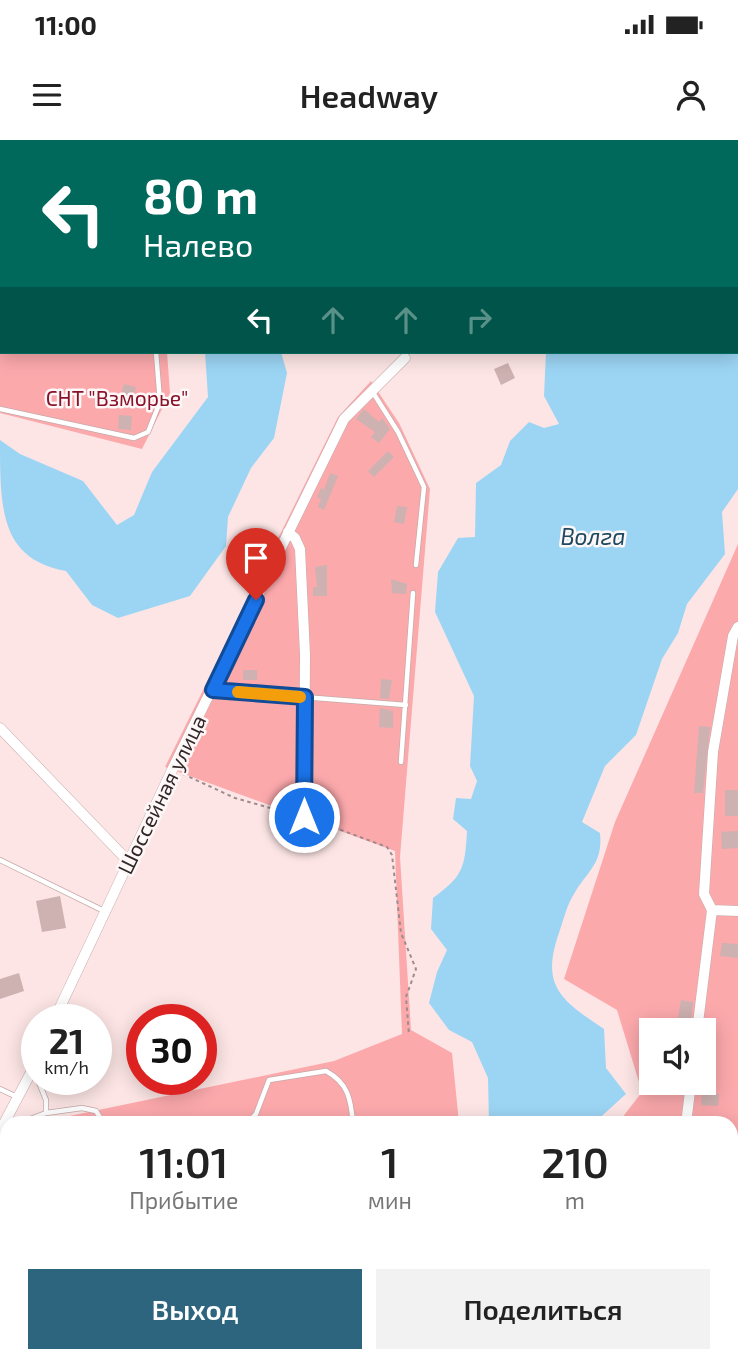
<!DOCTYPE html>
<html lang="ru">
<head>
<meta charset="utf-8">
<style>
  body { margin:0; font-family:"Exo 2",sans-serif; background:#f2f2f2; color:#222; height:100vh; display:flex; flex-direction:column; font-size:26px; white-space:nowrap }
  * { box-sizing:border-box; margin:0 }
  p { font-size:23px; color:#767676 }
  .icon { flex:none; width:38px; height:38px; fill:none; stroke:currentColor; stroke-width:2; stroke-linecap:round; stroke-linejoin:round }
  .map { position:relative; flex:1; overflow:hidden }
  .details { position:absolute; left:0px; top:976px; width:738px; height:247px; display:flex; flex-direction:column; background:#fff; border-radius:21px 21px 0 0; box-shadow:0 4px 18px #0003 }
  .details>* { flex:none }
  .guide { position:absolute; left:0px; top:0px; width:738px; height:214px; box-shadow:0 4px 18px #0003; background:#00695c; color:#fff; overflow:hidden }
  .fabs { position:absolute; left:639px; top:878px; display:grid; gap:14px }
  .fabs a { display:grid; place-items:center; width:77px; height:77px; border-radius:0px; background:#fff; box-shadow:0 4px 18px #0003; font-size:35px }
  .speed { position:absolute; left:21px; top:864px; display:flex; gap:14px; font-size:35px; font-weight:700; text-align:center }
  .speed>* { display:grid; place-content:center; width:91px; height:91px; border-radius:50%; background:#fff; box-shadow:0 4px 18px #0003; line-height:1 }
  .speed small { font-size:18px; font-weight:400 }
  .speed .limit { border:10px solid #d22; background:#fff; color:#111 }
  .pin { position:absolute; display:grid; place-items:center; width:60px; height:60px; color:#fff; margin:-72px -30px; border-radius:50% 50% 50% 0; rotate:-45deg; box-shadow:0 0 7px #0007 }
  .pin .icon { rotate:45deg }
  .me { position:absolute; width:77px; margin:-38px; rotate:0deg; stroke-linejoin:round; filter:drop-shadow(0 0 5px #0008) }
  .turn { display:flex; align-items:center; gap:24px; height:147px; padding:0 28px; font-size:32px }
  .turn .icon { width:91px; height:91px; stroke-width:2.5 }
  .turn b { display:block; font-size:49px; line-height:60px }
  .lanes { display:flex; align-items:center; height:66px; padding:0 28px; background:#0003; justify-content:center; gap:35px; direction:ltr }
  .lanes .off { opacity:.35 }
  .eta { display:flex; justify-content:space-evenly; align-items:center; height:119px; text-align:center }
  .eta b { font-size:42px; font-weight:600; line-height:49px }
  .cta { display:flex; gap:14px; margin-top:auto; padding:14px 28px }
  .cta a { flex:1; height:80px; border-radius:0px; background:#2d647e; color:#fff; font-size:28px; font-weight:600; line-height:80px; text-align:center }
  .cta a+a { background:#f2f2f2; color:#222 }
  .status { display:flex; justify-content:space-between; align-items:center; height:49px; padding:0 35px; background:#fff; direction:ltr }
  .status svg { height:19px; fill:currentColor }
  header { display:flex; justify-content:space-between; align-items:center; height:91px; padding:0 28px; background:#fff; font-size:32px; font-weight:600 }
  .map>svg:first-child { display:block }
  .green { fill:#fca9ac; fill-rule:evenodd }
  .water { fill:#9cd5f4 }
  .building { fill:#ceb1b1 }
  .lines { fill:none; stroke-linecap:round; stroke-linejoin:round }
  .service-casing { stroke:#c6aaaa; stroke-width:6 }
  .minor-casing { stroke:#c6aaaa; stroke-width:11 }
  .path { stroke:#9e8c8c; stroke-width:2; stroke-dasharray:3.5 3.5; stroke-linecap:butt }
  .service { stroke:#fff; stroke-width:4.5 }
  .minor { stroke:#fff; stroke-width:10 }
  .route-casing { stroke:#114b97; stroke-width:18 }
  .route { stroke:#1a73e8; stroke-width:12 }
  .slow { stroke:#f59e0b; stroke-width:12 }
  .labels { text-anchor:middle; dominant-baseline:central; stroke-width:5; stroke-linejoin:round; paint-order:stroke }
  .park-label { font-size:21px; fill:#891129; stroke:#fdf7f7 }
  .street-label { font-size:21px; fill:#322727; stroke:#fdf7f7 }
  .water-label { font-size:23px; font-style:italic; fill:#1d4a60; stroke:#fdf7f7 }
</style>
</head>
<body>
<div class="status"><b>11:00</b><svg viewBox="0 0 49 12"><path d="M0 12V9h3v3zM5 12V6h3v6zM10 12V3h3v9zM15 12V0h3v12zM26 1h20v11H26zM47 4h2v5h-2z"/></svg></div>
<header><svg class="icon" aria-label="menu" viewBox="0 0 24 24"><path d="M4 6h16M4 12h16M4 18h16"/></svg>Headway<svg class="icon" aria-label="person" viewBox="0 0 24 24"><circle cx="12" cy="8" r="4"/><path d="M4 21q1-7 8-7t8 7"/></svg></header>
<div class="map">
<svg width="738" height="1222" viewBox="0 0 738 1222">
  <rect width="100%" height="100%" fill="#fde5e5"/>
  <path class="green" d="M0 0H163L2 2V212H167L170 253 142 309 0 273Z
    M371 241 399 283 430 349 400 717 411 890 452 913 459 983 31 984 334 921 402 894 395 711 165 627 338 277Z
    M738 404V1222H537V1216H732V984L618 983 642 952 617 870 564 839 615 682ZM651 891H704V943H651Z
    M7 988V1216H443L442 1222H0V990Z"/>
  <path class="water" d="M437 0H738V349L722 372 725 414 687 464 678 493 662 519 636 595 605 626 582 682 600 693C603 724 588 730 574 754 567 765 564 778 560 790 540 845 559 859 604 889L606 928 626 954 594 983H489L488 938 472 902 449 890 429 863 437 832 447 810 431 789 433 758C463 736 465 728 467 691L453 679 456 658 471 659 477 641 470 626 474 556 435 472 438 432 458 398 475 397 476 343 501 325 510 301 529 282 544 288 559 284 544 256 546 212H737V2Z
    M205 212H281L287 233 274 298 251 328 228 377 226 406 190 456 118 478 92 465 66 431C0 419 0 369 0 300L20 314 83 341 117 385 134 375 152 332 208 257Z
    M462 1216H526V1222H463Z"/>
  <path class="building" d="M508 223 515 238 501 245 494 229Z
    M124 244 136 247 132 264 119 261Z
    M364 269 379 282 382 278 390 289 379 303 371 297 375 292 356 279Z
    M119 275 132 276 131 290 118 289Z
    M388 311 394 317 374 337 368 331Z
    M330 333 338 336 324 370 318 367 321 359 317 357 321 348 324 350Z
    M397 366 407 367 404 384 394 382Z
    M327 425V456H313V447H317L315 427Z
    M391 439 407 444 406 454 392 453Z
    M243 530H257V540H243Z
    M381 539 392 540 389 559 380 558Z
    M380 568 393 571V588L379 587Z
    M699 586 710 587 703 653H694Z
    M725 650H738V676H725Z
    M738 691V708L722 709 721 692Z
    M60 756 66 788 42 792 36 761Z
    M722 803 738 804V818L720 816Z
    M19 833 24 851 0 859V839Z
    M681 860 693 862 691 880 678 878Z
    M702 953 719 954 718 966 701 965Z"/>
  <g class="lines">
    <defs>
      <path id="service" d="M12 2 13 0
        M151 2V0
        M0 42 2 37
        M0 140 2 141
        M372 251 398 292 424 347 416 425
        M0 269 134 298 148 292 160 262 156 212
        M213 550 406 565
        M401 622 413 453
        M0 720 104 771
        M0 949 17 957
        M46 973 82 968 96 971 104 984
        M17 984 46 973V960L38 940
        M246 984 256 974 269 940 326 931C348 943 351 959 353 984
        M732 1018H738
        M365 1216V1222"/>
      <path id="minor" d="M288 392 295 398 300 409 305 514 304 677
        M0 588 128 721
        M712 770 738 771
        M54 880 173 628 344 279 405 218
        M697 891 712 770 704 754 713 612 733 496 738 487
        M686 984 691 943
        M0 991 37 921
        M0 1047H7
        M0 1138 7 1137
        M130 1222 189 1216
        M594 1222 595 1216
        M694 1222 696 1216
        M734 1222 738 1209"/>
    </defs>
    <use href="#service" class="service-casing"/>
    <use href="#minor" class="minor-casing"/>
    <path class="path" d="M183 634 235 658 295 675
      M314 680 387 707 392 715 401 793 416 829 406 857 409 895"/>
    <use href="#service" class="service"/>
    <use href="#minor" class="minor"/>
  </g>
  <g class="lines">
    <defs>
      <path id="route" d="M256 460 213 550 305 557 304 677"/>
    </defs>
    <use href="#route" class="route-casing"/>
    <use href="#route" class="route"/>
    <path class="slow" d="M238 552 300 557"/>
  </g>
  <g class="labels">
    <g class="park-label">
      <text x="117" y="257">СНТ "Взморье"</text>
    </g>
    <g class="street-label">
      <text transform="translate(161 654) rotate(-64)">Шоссейная улица</text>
    </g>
    <g class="water-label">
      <text x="593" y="396">Волга</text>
    </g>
  </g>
</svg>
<div class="fabs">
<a><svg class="icon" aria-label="sound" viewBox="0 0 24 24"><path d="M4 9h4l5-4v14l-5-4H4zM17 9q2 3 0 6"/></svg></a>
</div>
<div class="speed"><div>21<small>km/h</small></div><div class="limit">30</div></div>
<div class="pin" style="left:256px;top:460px;background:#d93025"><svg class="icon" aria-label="arrive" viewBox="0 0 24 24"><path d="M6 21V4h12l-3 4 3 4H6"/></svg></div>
<svg class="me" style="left:304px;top:677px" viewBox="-20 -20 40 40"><circle r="17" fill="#1a73e8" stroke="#fff" stroke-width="3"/><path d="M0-11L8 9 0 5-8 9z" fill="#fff"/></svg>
<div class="guide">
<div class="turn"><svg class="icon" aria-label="left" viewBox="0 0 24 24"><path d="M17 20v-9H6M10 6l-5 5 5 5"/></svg><div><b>80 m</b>Налево</div></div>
<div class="lanes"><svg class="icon" aria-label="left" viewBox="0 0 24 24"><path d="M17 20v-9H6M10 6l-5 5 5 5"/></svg><svg class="icon off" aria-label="ahead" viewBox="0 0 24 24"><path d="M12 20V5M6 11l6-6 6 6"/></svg><svg class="icon off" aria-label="ahead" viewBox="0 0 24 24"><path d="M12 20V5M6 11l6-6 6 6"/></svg><svg class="icon off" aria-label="right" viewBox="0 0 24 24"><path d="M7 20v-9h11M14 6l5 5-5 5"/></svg></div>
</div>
<section class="details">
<div class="eta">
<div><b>11:01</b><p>Прибытие</p></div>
<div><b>1</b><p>мин</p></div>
<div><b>210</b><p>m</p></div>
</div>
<div class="cta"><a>Выход</a><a>Поделиться</a></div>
</section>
</div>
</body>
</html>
